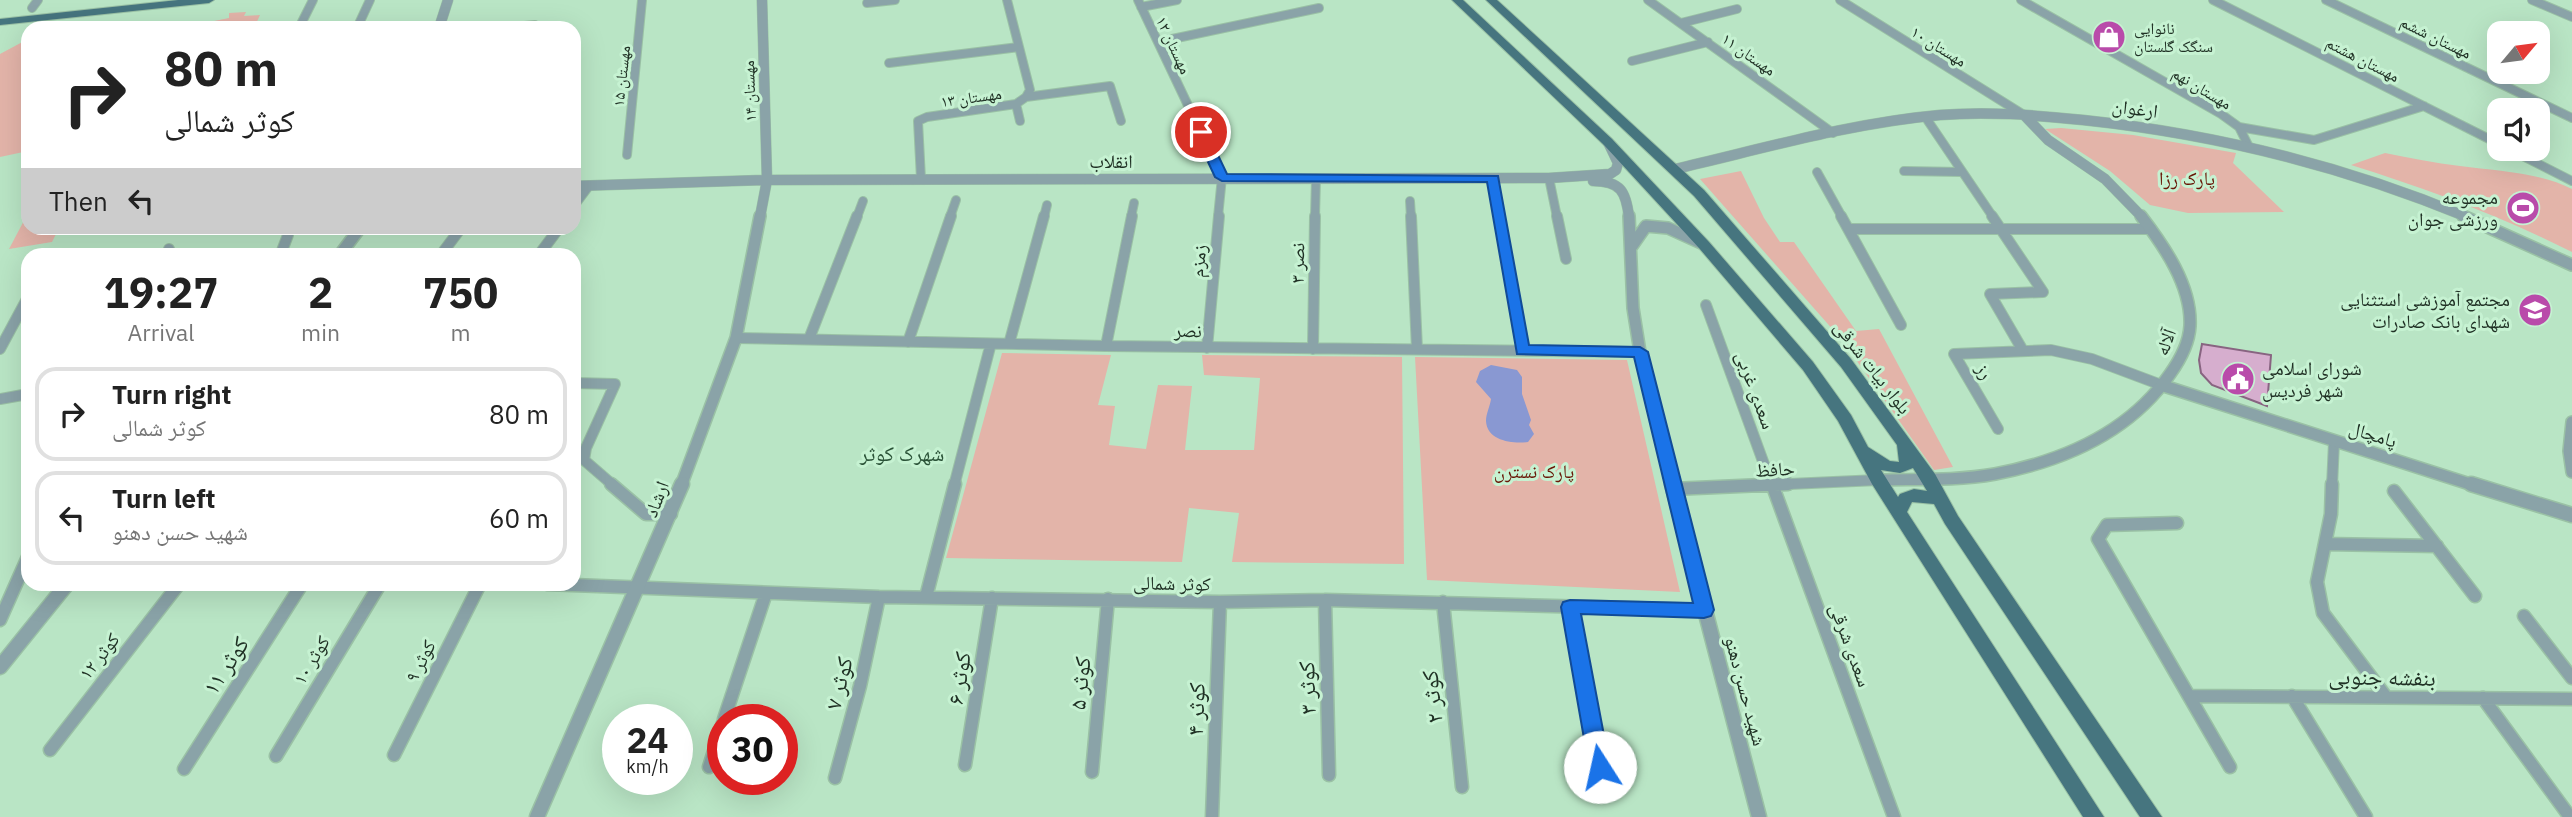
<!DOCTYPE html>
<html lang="en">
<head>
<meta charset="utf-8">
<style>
  body { margin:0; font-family:"IBM Plex Sans","Noto Naskh Arabic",sans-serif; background:#f6f6f6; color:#222; height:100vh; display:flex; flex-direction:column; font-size:26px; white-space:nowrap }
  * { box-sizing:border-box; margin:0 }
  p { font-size:23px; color:#767676 }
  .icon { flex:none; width:38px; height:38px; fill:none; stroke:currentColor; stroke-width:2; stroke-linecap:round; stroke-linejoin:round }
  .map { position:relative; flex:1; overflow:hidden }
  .side { position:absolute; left:21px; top:248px; width:560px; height:343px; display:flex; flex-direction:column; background:#fff; border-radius:21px; box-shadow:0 7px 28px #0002 }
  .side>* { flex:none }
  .top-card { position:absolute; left:21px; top:21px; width:560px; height:214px; border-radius:21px; box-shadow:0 7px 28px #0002; background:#fff; color:#222; overflow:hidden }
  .needle { width:46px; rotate:61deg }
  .tools { position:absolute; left:2487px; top:21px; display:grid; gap:14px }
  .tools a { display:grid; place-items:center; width:63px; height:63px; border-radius:14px; background:#fff; box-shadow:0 7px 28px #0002; font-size:35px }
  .speed { position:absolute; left:602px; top:704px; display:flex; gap:14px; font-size:35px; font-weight:700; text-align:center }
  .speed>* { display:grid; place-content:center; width:91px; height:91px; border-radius:50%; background:#fff; box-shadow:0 7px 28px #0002; line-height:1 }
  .speed small { font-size:18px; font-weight:400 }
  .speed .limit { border:10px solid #d22; background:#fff; color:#111 }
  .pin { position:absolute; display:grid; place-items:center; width:60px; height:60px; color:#fff; margin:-30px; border:4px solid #fff; border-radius:50%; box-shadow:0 2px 7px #0007 }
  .me { position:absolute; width:77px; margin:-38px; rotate:350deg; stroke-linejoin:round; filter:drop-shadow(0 0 5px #0008) }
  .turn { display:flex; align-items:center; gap:24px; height:147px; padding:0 28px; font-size:32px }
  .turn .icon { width:91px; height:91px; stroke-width:2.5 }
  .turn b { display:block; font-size:49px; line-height:60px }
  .then { display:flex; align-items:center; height:66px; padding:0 28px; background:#0003; gap:14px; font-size:26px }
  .eta { display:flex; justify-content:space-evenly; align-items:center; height:119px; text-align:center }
  .eta b { font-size:42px; font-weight:700; line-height:49px }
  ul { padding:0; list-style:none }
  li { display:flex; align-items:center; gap:21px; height:94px; margin:0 14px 10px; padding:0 14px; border:4px solid #e0e0e0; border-radius:21px }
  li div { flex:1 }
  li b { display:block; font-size:26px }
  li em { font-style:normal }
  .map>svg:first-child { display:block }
  .green { fill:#e3b4a9 }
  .water { fill:#8998d2 }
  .building { fill:#d6aece; stroke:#886481; stroke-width:2 }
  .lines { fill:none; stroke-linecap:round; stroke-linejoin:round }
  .minor-far2-casing { stroke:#9ac1a5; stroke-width:10 }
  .minor-far1-casing { stroke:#9ac1a5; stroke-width:12 }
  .minor-casing { stroke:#9ac1a5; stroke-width:15 }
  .tertiary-far2-casing { stroke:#9ac1a5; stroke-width:11 }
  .tertiary-far1-casing { stroke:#9ac1a5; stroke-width:14 }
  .tertiary-casing { stroke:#9ac1a5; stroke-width:17 }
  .primary-casing { stroke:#9ac1a5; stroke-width:2 }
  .minor-far2 { stroke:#8aa3a8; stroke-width:8 }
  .minor-far1 { stroke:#8aa3a8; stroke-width:10 }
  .minor { stroke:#8aa3a8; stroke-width:12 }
  .tertiary-far2 { stroke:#8aa3a8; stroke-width:10 }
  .tertiary-far1 { stroke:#8aa3a8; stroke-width:11 }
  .tertiary { stroke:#8aa3a8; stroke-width:14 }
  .primary { fill:#46757f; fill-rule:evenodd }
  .route { fill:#1a73e8; stroke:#114b97; stroke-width:2 }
  .labels { text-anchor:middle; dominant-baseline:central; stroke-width:6; stroke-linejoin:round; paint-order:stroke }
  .far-poi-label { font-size:16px; fill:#203125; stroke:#c6f2d2; text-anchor:start }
  .far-street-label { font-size:16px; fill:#203125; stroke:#c6f2d2 }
  .street-label { font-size:19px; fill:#203125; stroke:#c6f2d2 }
  .park-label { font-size:19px; fill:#681606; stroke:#c6f2d2 }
  .poi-label { font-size:19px; fill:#203125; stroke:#c6f2d2; text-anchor:end }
  .neighbourhood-label { font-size:21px; fill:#2a5237; stroke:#c6f2d2 }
  .near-street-label { font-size:23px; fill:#203125; stroke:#c6f2d2 }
</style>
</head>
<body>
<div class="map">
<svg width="2572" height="817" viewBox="0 0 2572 817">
  <rect width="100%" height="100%" fill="#b9e5c5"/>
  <path class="green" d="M246 12 244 16 260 15 254 28H201L204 23 229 18V13Z
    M28 39V151L0 157V54Z
    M2061 128 2133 135 2236 153 2233 163 2284 212 2188 213 2150 205 2110 171 2045 129Z
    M2385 153C2410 158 2435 163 2460 166 2497 171 2538 172 2572 189V252C2501 216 2427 189 2351 165Z
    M1741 171 1764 218 1780 242H1794L1856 331 1879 329 1953 467 1934 470 1842 340 1700 179Z
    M28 213V228H59L52 242 9 249Z
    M1002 353 1111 355 1098 405 1115 406 1109 445 1146 449 1158 385 1192 386 1185 450H1254L1260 378 1204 375 1202 355 1402 357 1404 564 1232 562 1239 513 1189 508 1182 562 946 558Z
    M1415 357 1627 360 1680 592 1427 580Z"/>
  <path class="water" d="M1491 365 1517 370 1522 377V394L1531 420 1529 425 1534 434 1528 442C1513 444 1487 441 1486 421 1486 414 1490 406 1491 399L1476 382 1480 371Z"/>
  <path class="building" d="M2202 344 2271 355 2267 406 2212 385 2201 373 2199 360Z"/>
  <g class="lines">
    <defs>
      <path id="minor-far2" d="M1138 0 1222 177 1218 217
        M1648 0 1833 133
        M1840 0 2024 115
        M2021 0 2221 114 2239 127 2249 147
        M2213 0 2499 144
        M2326 0 2572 118
        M2532 0 2572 17
        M867 3 895 0
        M1141 7 1177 0
        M32 8 38 0
        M1681 23 1737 9
        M299 28 313 0
        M357 28 370 0
        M502 28 535 25
        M1158 42 1319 8
        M1632 61 1708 42
        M889 63 1019 47
        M1026 97 1110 86 1121 121
        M1016 104 1020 121
        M1928 121 1993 217
        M2239 127 2314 140 2424 106
        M2509 149 2572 181
        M627 155 642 0
        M1904 171 1961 172
        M1817 172 1842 217
        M1493 178 1500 217
        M1549 178 1557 217
        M921 179 918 121 927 117 1016 104 1026 97 1030 90 1007 0
        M1410 201 1411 217
        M574 206 589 186
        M857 217 863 201
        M950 217 956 200
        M1044 217 1047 205
        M1131 217 1134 203
        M1315 217 1316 178"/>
      <path id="minor-far1" d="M1411 216 1417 349
        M1499 216 1522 350
        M1557 216 1566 259
        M1841 216 1901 325
        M1992 216 2043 292
        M1850 229H2151
        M166 256 169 249
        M280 256 288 235
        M440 256 461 228
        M538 256 559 228
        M1706 305 1772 486
        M736 338 1106 346 1640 352
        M809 339 857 216
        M908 342 951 216
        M1009 344 1044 216
        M1106 346 1132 216
        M1207 348 1219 216
        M0 349 28 297
        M1313 349 1315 216
        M2022 349 1990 294 2043 292
        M574 383 615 384 586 448 584 460 614 486
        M0 399 28 394
        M1998 429 1954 354 2051 350 2092 359 2164 386
        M954 486 990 347
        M1748 486 1878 480
        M2332 486 2334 442"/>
      <path id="minor" d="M611 484 646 514H671
        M1772 484 1894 817
        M2332 484 2331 514 2317 582 2323 613 2386 697
        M1673 489 1788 484
        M2394 491 2475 596
        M2177 523 2107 525 2098 539 2230 767
        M2325 544 2437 546
        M547 584 879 597 1220 602 1325 600 1704 610
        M926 597 955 484
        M1325 600 1329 775
        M1443 602 1462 787
        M1570 607 1604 793
        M2524 616 2572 678
        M0 620 28 557
        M2191 696 2572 699
        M2292 696 2366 817
        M2483 698 2570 817
        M724 719 766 593
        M50 750 179 584
        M394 755 480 584
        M276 756 380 584
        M965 765 992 598
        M709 767 723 723
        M184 769 302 584
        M1092 772 1108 599
        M835 778 860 686 879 597
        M1212 817 1220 602"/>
      <path id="tertiary-far2" d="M439 28 448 0
        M2024 115 2048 140 2105 179 2142 217
        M1675 169C1762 149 1850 123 1940 115 1987 111 2035 115 2083 120 2215 134 2344 166 2467 217
        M1593 181C1621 181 1626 192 1629 217
        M574 186 767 180 1549 178 1610 174 1616 170 1618 163 1608 142
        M760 217 767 180 762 0"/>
      <path id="tertiary-far1" d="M1629 216 1633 308 1640 352 1672 486
        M2463 216 2572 265
        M1632 246 1646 226 1668 228 1701 243
        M339 256 360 228
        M2164 386 2476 486
        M2572 422 2569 451 2572 472
        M1878 480C1917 479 1956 481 1995 474 2063 461 2129 433 2170 374 2180 360 2189 344 2190 326 2192 286 2164 246 2141 216
        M681 486 736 338 760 216"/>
      <path id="tertiary" d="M1672 484 1759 817
        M2471 484 2572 515
        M0 667 67 584
        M537 817 682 484"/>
      <path id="primary" d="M178 0H214L209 3 0 25V19Z
        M1452 0H1463L1612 139 1709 242 1813 362 1851 415 1868 447 1890 461 1899 462 1897 445 1841 367 1694 196 1486 0H1497L1704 190 1851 359 1935 474 1958 516 2162 817H2140L1945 524 1934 504 1912 502 1907 512 2104 817H2083L1872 484 1838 421 1803 370 1699 248 1604 145ZM1913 468 1927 491 1914 489 1900 494 1898 497 1881 470 1900 473Z"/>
    </defs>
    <use href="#minor-far2" class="minor-far2-casing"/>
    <use href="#minor-far1" class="minor-far1-casing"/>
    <use href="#minor" class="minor-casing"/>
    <use href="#tertiary-far2" class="tertiary-far2-casing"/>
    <use href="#tertiary-far1" class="tertiary-far1-casing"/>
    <use href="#tertiary" class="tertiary-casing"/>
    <use href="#primary" class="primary-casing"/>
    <use href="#minor-far2" class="minor-far2"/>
    <use href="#minor-far1" class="minor-far1"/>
    <use href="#minor" class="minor"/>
    <use href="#tertiary-far2" class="tertiary-far2"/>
    <use href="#tertiary-far1" class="tertiary-far1"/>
    <use href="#tertiary" class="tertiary"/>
    <use href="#primary" class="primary"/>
  </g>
  <path class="route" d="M1201 129 1207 132 1227 174 1498 176 1529 345 1640 347 1648 352 1714 610 1711 616 1704 618 1581 614 1610 767 1607 773 1600 776 1592 773 1589 767 1561 607 1563 602 1570 600 1693 603 1634 357 1517 354 1487 182 1222 181 1215 177 1194 132Z"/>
  <defs>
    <symbol id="shop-disc" viewBox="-11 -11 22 22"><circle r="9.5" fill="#b94baa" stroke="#c6f2d2"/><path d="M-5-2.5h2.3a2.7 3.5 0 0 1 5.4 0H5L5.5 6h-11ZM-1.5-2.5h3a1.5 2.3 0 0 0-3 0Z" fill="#fff"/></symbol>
    <symbol id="stadium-disc" viewBox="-11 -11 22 22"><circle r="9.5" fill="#b94baa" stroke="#c6f2d2"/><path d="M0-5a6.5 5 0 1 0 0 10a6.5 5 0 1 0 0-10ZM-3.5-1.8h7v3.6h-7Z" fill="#fff"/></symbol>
    <symbol id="school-disc" viewBox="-11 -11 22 22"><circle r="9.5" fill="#b94baa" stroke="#c6f2d2"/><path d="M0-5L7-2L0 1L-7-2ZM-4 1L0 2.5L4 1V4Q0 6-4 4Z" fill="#fff"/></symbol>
    <symbol id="civic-disc" viewBox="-11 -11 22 22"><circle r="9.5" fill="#b94baa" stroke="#c6f2d2"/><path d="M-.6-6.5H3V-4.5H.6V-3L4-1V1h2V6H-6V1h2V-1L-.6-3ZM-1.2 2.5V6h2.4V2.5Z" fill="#fff"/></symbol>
  </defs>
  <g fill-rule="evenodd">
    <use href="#shop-disc" x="2090" y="18" width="38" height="38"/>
    <use href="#stadium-disc" x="2504" y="189" width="38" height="38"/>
    <use href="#school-disc" x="2516" y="291" width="38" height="38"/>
    <use href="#civic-disc" x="2219" y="360" width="38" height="38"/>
  </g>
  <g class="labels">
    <g class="far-poi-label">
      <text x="2134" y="28">نانوایی<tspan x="2134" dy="18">سنگک گلستان</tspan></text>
    </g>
    <g class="far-street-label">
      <text transform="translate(2436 37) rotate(26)">مهستان ششم</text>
      <text transform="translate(1174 45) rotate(65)">مهستان ۱۲</text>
      <text transform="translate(1939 46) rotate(32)">مهستان ۱۰</text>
      <text transform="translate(1749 54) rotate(35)">مهستان ۱۱</text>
      <text transform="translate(2363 59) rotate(27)">مهستان هشتم</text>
      <text transform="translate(621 76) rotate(-84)">مهستان ۱۵</text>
      <text transform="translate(2202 88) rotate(31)">مهستان نهم</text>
      <text transform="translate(749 91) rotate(-92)">مهستان ۱۴</text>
      <text transform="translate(971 97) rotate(-8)">مهستان ۱۳</text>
    </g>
    <g class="street-label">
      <text transform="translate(2135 108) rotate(7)">ارغوان</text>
      <text x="1111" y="161">انقلاب</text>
      <text transform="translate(1198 261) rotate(-85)">زمزم</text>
      <text transform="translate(1297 263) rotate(-89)">نصر ۳</text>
      <text transform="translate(1188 330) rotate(1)">نصر</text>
      <text transform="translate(2165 342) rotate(-70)">آلاله</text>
      <text transform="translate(1873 367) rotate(52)">بلوار بیات شرقی</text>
      <text transform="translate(1985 371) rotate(60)">رز</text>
      <text transform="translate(1756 390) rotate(70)">سعدی غربی</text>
      <text transform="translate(2373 434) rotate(17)">پامچال</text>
      <text transform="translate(1775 469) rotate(-3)">حافظ</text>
      <text transform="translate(656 499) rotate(-69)">ارشاد</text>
      <text transform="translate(1172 583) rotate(1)">کوثر شمالی</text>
      <text transform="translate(1851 645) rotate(70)">سعدی شرقی</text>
      <text transform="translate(99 656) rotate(-52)">کوثر ۱۲</text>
      <text transform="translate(311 660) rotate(-59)">کوثر ۱۰</text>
      <text transform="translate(420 661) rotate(-63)">کوثر ۹</text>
      <text transform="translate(1746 691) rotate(75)">شهید حسن دهنو</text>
    </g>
    <g class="park-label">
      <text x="2187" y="178">پارک رزا</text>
      <text x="1534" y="471">پارک نسترن</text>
    </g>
    <g class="poi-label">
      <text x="2498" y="197">مجموعه<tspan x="2498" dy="22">ورزشی جوان</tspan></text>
      <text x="2510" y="299">مجتمع آموزشی استثنایی<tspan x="2510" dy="22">شهدای بانک صادرات</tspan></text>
      <text x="2262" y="368" text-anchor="start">شورای اسلامی<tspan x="2262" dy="22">شهر فردیس</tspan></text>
    </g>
    <g class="neighbourhood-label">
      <text x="902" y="453">شهرک کوثر</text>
    </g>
    <g class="near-street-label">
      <text transform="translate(225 665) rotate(-57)">کوثر ۱۱</text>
      <text transform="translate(2382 676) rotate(1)">بنفشه جنوبی</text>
      <text transform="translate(958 678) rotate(-81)">کوثر ۶</text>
      <text transform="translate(838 683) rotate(-76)">کوثر ۷</text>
      <text transform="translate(1079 683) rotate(-84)">کوثر ۵</text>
      <text transform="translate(1306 688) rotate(-92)">کوثر ۳</text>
      <text transform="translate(1431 697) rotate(-96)">کوثر ۲</text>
      <text transform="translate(1195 709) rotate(-88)">کوثر ۴</text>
    </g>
  </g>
</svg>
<div class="tools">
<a><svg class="needle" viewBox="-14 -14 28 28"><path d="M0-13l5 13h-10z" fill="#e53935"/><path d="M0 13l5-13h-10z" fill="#767676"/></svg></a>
<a><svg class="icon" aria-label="sound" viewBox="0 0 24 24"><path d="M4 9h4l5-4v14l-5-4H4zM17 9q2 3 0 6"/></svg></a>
</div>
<div class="speed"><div>24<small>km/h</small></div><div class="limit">30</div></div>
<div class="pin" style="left:1201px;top:132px;background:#d93025"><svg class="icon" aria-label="arrive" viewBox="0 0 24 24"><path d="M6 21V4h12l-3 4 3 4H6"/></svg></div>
<svg class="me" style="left:1600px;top:767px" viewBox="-20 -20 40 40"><circle r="19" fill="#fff"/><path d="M0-13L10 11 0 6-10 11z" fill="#1a73e8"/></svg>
<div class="top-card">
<div class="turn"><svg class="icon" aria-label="right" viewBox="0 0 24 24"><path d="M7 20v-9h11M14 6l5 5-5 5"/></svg><div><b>80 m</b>کوثر شمالی</div></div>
<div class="then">Then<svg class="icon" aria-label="left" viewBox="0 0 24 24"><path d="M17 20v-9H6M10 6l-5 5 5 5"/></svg></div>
</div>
<section class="side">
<div class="eta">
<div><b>19:27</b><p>Arrival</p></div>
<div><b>2</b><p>min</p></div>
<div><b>750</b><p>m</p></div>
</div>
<ul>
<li><svg class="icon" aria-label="right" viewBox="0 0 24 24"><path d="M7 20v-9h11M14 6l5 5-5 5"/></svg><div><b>Turn right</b><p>کوثر شمالی</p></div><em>80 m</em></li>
<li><svg class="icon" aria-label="left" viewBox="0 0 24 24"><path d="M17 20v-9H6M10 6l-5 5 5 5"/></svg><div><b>Turn left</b><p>شهید حسن دهنو</p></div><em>60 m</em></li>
</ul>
</section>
</div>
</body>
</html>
